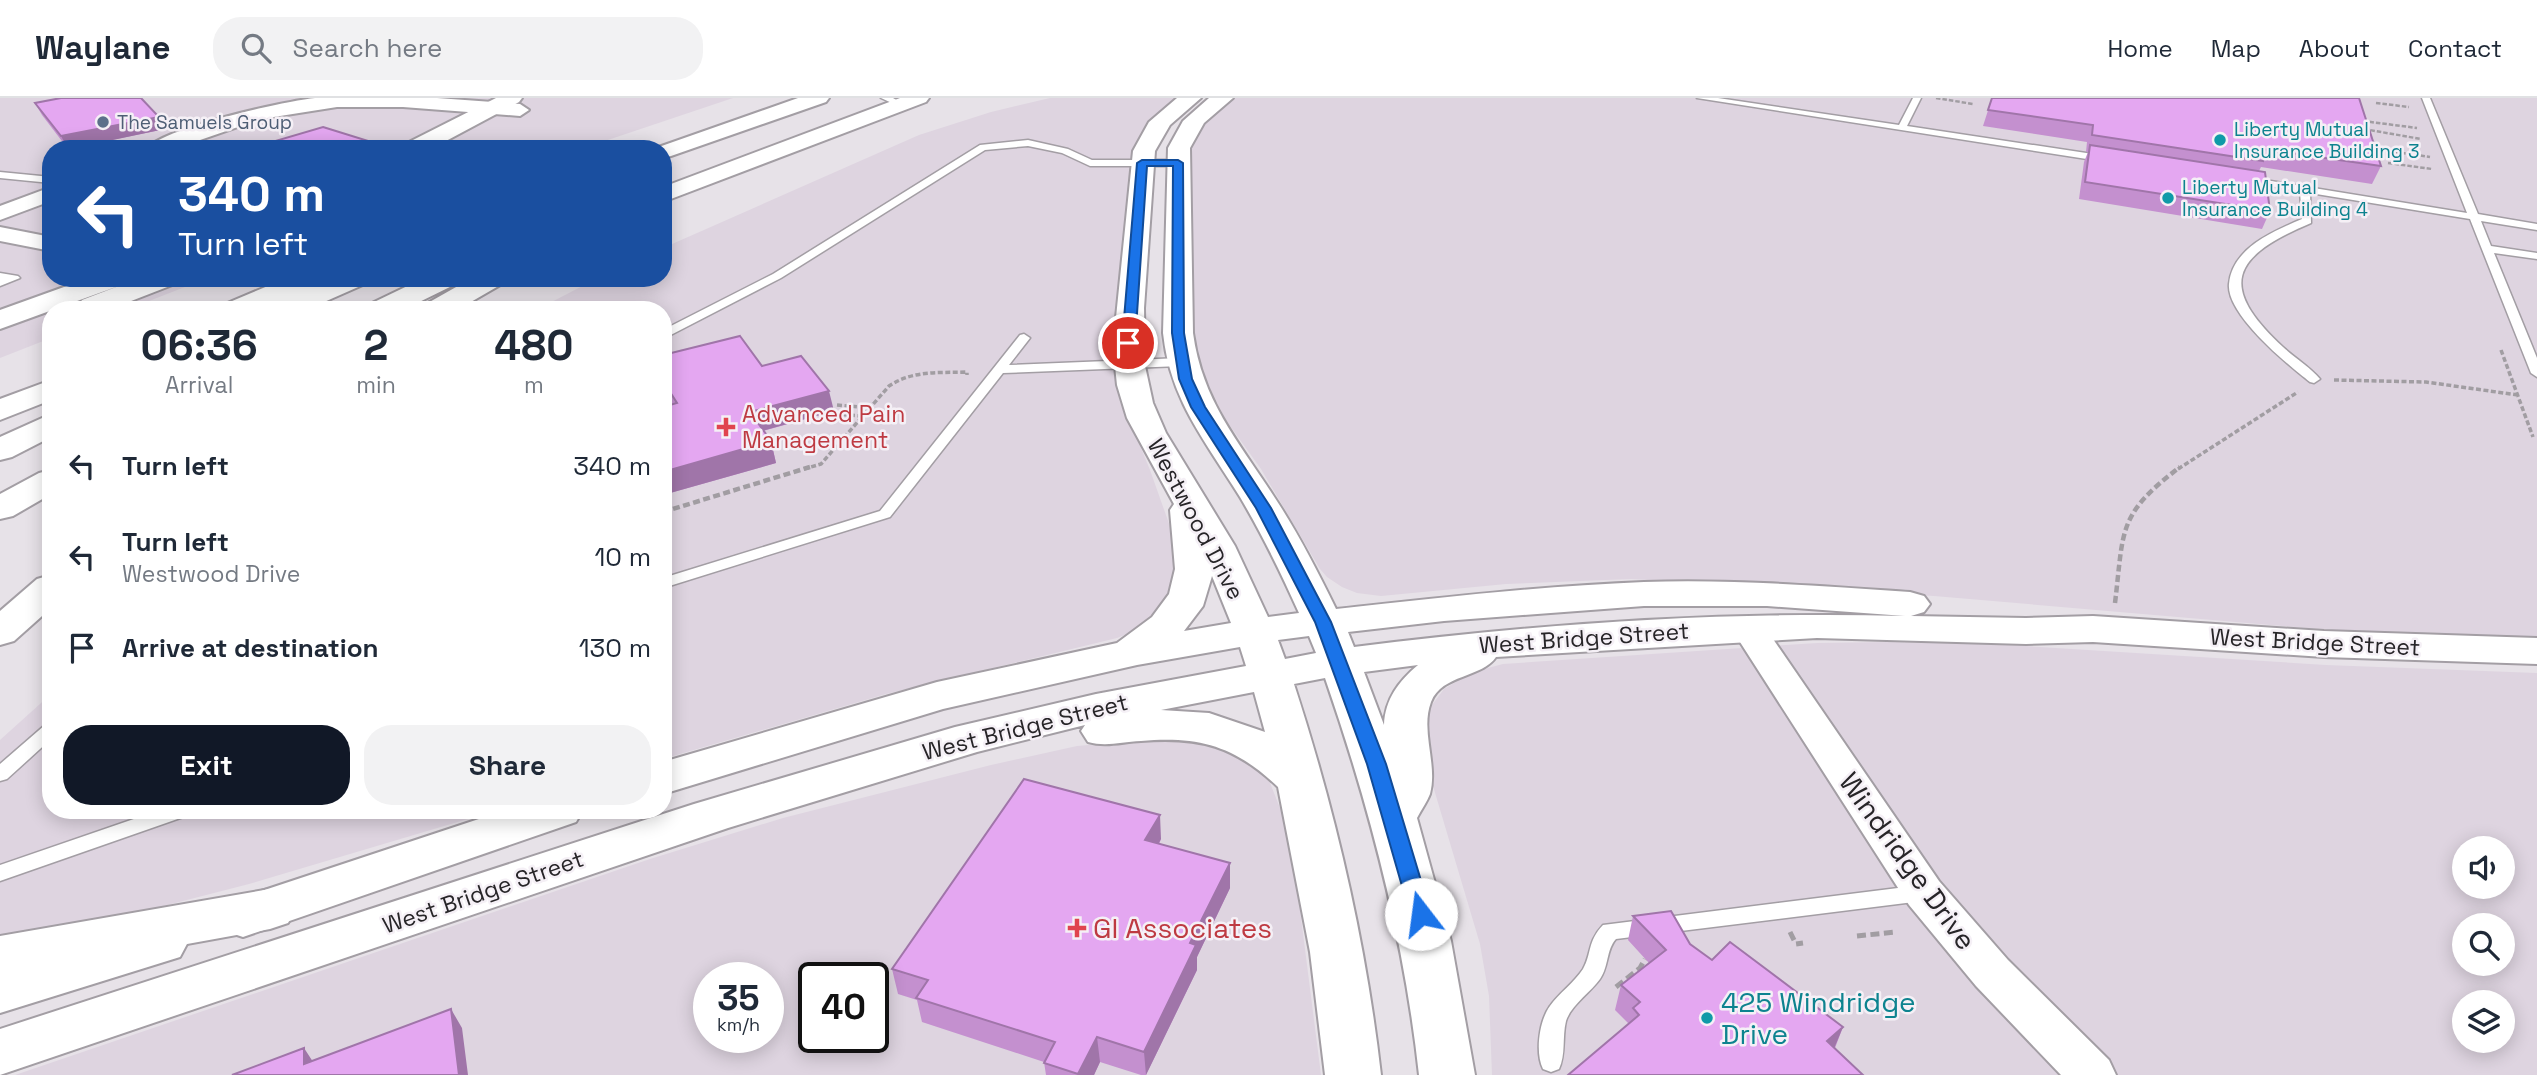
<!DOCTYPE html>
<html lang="en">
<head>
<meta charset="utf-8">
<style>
  body { margin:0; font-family:"Space Grotesk",sans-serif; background:#f2f2f3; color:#1f2937; height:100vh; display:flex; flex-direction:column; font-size:26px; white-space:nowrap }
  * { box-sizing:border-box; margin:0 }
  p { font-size:23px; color:#747a83 }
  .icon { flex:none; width:38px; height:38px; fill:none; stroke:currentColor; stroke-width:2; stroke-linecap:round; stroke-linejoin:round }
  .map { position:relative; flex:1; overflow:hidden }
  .side { position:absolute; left:42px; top:203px; width:630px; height:518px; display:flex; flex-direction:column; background:#fff; border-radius:28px; box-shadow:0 4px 18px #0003 }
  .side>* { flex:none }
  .hud { position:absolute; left:42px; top:42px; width:630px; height:147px; border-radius:28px; box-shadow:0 4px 18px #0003; background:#1a4fa0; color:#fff; overflow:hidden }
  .tools { position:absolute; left:2452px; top:738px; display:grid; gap:14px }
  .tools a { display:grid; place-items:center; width:63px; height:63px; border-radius:50%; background:#fff; box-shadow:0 4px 18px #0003; font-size:35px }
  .speed { position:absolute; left:693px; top:864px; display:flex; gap:14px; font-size:35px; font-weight:700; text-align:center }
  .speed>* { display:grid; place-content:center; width:91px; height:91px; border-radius:50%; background:#fff; box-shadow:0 4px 18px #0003; line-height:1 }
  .speed small { font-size:18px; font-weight:400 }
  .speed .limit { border:4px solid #111; border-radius:10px; background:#fff; color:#111 }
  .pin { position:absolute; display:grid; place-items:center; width:60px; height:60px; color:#fff; margin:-30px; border:4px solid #fff; border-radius:50%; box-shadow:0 2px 7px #0007 }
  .me { position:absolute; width:77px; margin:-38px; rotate:345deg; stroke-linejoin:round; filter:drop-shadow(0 0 5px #0008) }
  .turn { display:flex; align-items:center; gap:24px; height:147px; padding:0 21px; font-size:32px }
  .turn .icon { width:91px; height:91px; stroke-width:2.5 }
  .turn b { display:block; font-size:49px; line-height:60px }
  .eta { display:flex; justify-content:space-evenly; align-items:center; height:119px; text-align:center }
  .eta b { font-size:42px; font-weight:600; line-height:49px }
  .primary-button { display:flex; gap:14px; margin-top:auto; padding:14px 21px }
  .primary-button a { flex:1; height:80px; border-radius:28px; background:#111827; color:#fff; font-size:28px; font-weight:600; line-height:80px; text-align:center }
  .primary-button a+a { background:#f2f2f3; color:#1f2937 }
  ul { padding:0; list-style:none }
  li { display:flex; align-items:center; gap:21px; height:91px; padding:0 21px }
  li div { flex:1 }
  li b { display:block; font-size:26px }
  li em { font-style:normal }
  header { display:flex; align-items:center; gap:42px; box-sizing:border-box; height:98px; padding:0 35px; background:#fff; border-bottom:2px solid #e0e1e3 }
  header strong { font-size:33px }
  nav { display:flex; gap:38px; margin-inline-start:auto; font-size:24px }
  .search { width:490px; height:63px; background:#f2f2f3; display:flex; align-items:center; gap:18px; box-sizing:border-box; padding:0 24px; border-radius:28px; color:#747a83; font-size:26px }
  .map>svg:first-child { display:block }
  .built { fill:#ded4e0; fill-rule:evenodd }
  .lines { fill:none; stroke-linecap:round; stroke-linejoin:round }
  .lane-casing { stroke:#a39ea4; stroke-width:3 }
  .street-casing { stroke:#a39ea4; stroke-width:4 }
  .secondary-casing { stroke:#a39ea4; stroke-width:4 }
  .highway-casing { stroke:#a39ea4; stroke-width:4 }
  .path-far3 { stroke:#a19da2; stroke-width:2.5; stroke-dasharray:4.5 2; stroke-linecap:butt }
  .path-far2 { stroke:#a19da2; stroke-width:3.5; stroke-dasharray:5 2.5; stroke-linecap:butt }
  .path-far1 { stroke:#a19da2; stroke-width:4.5; stroke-dasharray:7 3.5; stroke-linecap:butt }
  .path { stroke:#a19da2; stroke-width:5; stroke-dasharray:9 4.5; stroke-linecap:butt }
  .lane { fill:#fff; fill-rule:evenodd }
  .street { fill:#fff; fill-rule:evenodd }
  .secondary { fill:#fff; fill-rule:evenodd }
  .highway { fill:#fff; fill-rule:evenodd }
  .wall { fill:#c490cf }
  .shaded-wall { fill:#a075a9 }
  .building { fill:#e4a7f1; stroke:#a075a9; stroke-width:2 }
  .route { fill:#1a73e8; stroke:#114b97; stroke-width:2 }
  .service-dot { fill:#5c6f8a; stroke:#f5f0f6; stroke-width:2.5 }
  .culture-dot { fill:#0f9aa8; stroke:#f5f0f6; stroke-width:2.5 }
  .health-dot { fill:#e0444e; stroke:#f5f0f6; stroke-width:2.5 }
  .labels { text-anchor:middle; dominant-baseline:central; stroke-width:5; stroke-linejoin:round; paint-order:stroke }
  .far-service-label { font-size:19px; fill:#4e5e75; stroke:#f5f0f6; text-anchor:start }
  .far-culture-label { font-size:19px; fill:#0d838f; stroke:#f5f0f6; text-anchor:start }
  .health-label { font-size:23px; fill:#be3a42; stroke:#f5f0f6; text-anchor:start }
  .street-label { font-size:23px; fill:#272528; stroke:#f5f0f6 }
  .near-street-label { font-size:28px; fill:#272528; stroke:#f5f0f6 }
  .near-health-label { font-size:28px; fill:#be3a42; stroke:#f5f0f6; text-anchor:start }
  .near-culture-label { font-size:28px; fill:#0d838f; stroke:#f5f0f6; text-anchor:start }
</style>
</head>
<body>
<header>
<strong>Waylane</strong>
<div class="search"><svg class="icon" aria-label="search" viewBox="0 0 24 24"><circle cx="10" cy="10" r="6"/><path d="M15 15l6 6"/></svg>Search here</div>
<nav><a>Home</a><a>Map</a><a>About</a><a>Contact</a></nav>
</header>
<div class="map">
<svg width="2537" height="977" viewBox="0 0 2537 977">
  <rect width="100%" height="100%" fill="#e7e2e8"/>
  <path class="built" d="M0 0H733L581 51H51V180H208L126 212H51V240L0 260Z
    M1050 0H1182L1170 9 1127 130 1112 241 1117 291 1150 372 1178 451 1171 503 1137 532 1117 540 886 596 663 661V212H536L598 180H663V150L919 37 991 14Z
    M1234 0H2537V542L2398 538 1934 498 1631 481 1506 486 1381 498 1357 495 1342 489 1327 479 1320 471 1261 371 1225 321 1198 266 1193 215 1189 57 1201 27Z
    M1889 544 1993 546 2326 567 2537 575V977H1492L1489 898 1480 846 1425 661 1426 615 1444 591 1473 574 1503 566 1817 545ZM2464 751H2502V789H2464ZM2464 828H2502V866H2464ZM2464 905H2502V943H2464Z
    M51 596V712H498L249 786 0 850V642Z
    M1181 639 1228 647 1268 680 1282 715 1299 804 1321 977H15L650 761 783 720 991 667 1077 648ZM709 880H768V940H709ZM814 880H873V940H814Z"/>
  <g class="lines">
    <defs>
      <path id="lane" d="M881 0H893L898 3 894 6Z
        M1697 0H1718L1899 27 1913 0H1921L1907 28 2106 58 2111 61 2106 64Z
        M2422 0H2430L2478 116 2537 126V132L2481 123 2491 148 2537 155V161L2494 155 2537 260V279L2531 275 2470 121 2310 95 2311 125C2233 158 2216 187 2283 249 2295 260 2310 269 2320 281L2314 285 2310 284C2288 267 2226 216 2229 186 2232 150 2274 133 2302 121L2300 94 2241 82 2246 79 2467 115Z
        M1028 42 1068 51 1092 62H1178L1183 65 1178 68H1090L1062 55 1028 48 985 52 781 180 663 241V232L773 176 980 47Z
        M0 74 51 79V85L0 80Z
        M0 175 18 178 20 180 0 188Z
        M1024 236 1030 240 1009 267 1181 260 1187 264 1181 268 1003 275 890 419 663 490V480L880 413 1020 237Z
        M51 625V641L7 681 0 683V666L45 627Z
        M160 712H191L189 717 0 783V767Z
        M1922 787 1929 789 1932 795 1929 801 1922 803 1616 841C1606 852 1609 868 1600 881 1591 894 1571 907 1566 923 1562 939 1566 957 1559 971L1551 974 1543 971C1535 955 1539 923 1550 908 1559 895 1574 885 1583 871 1592 855 1587 844 1603 827Z"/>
      <path id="street" d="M315 0H437L520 6 529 12 520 18 403 9H337L261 21 174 51H146C163 30 285 3 315 0Z
        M51 89V103L0 122V108Z
        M0 129 51 139V153L0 143Z
        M1748 519 1760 522 1939 783 2008 862 2109 962 2116 977H2061L1976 888 1909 807 1731 530 1736 522Z"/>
      <path id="secondary" d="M496 0H522L519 4 431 51H402L405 46Z
        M1177 0H1201L1170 27 1155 53 1144 210 1145 268 1153 305 1166 335 1235 448 1268 519 1299 515C1281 475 1262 436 1240 399 1206 344 1170 302 1163 235L1168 50 1183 23 1209 0H1233L1204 25 1190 50 1193 235C1202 302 1238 343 1273 397 1297 433 1317 472 1336 511 1438 500 1541 488 1644 484 1733 481 1821 488 1910 494L1924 498 1930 506 1924 514 1911 518 2026 520 2093 518 2324 533 2537 540V566L2324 559 2093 544 2026 546 1817 540 1496 559C1482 580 1442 576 1431 604 1420 633 1438 666 1430 696 1427 704 1421 712 1417 720L1451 843 1475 977H1419C1404 840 1370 710 1325 580L1294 586C1335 712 1366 845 1381 977H1325L1310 854 1278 689C1235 648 1199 638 1141 643 1121 644 1106 649 1088 644L1081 633 1085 627 977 654 728 730 0 977V931L694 706 955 629 1096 596 1246 568 1240 549 1137 567 943 611 663 696V664L937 584 1117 545 1152 519 1169 496 1175 471 1170 412 1174 406 1127 320 1117 287 1113 249 1133 53 1149 24ZM1212 478 1231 525 1184 533 1203 508ZM1644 508H1767L1905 518C1721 513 1536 526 1354 549L1348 534 1444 523ZM1309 538 1316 555 1285 561 1278 542ZM1418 567C1399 583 1385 601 1384 627L1364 574ZM1254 594 1265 634 1209 615 1161 612Z
        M89 180H129L125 186 139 180H179L175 186 108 212H80L78 208 82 202 124 186 0 231V212Z
        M506 712H583L576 724 243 839 225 833 218 819 225 805Z
        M162 823 180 829 188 844 180 859 0 915V871Z"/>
      <path id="highway" d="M798 0H829L826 4 671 58 663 60V51H653Z
        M900 0H929L926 4 663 104V89Z
        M287 180H325L322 184 331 180H369L365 186 306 212H277L275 209 278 204 260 212H221L225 206Z
        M424 180H460L456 186 403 212H366L370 206Z
        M472 180H506L502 186 457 212H422L426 206Z
        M51 282V302L0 322V301Z
        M51 316V339L12 359 0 362V339Z
        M51 372V396L13 418 0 421V396L39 375Z
        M51 477V510L14 543 0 547V513L37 481Z
        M270 791 288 797 295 811 288 825 270 831 0 880V838Z"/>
    </defs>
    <use href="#lane" class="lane-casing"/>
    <use href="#street" class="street-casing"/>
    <use href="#secondary" class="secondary-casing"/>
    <use href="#highway" class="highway-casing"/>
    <path class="path-far3" d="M1936 0 1973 6
      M2376 5 2409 9
      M2363 23 2417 30
      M2364 31 2421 41
      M2369 50 2430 59
      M2388 65 2432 71"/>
    <path class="path-far2" d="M2501 252 2533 339
      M2334 282 2426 284 2518 297
      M837 307 870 310
      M835 316 862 318
      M804 371 821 366 889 288C913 272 939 275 967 274V277
      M2178 371 2298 294"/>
    <path class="path-far1" d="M663 414 810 369
      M2115 505C2124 431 2117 417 2180 369"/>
    <path class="path" d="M1790 834 1796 846 1803 845
      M1857 838 1896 834
      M1616 889 1640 870 1645 861"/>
    <use href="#lane" class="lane"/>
    <use href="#street" class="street"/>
    <use href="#secondary" class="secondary"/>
    <use href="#highway" class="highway"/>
  </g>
  <path class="wall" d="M1992 0 2381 68 2372 86 2261 69 2259 73 2270 113 2262 131 2079 101 2084 64 2088 54H2086L2087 44 1983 28Z
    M35 5 159 19 165 31 68 51 42 17Z
    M265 46 368 51H267Z
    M663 257 762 268 834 313 763 333 771 343 776 365 663 397V309L671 306 663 294Z
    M1161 741 1159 746 1230 765V790L1197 859V872L1146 977H1141L1100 964 1094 977H1046L1044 964 922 924 917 902 898 896 892 871Z
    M1633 818 1690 846 1712 862 1843 929 1835 950 1629 926 1615 912 1621 887 1649 865 1628 842Z"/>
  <path class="shaded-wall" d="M159 19 165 31 70 51H68L61 38Z
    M365 42 368 51H337Z
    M829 293 834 313 755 335 750 314Z
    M771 343 776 365 663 397V374Z
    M1160 717 1161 741 1147 767 1145 742Z
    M1230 765V790L1197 859V872L1146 977 1144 954 1190 845Z
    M451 911 462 930 468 977H459Z
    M1843 929 1833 953 1827 943Z
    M1097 939 1100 964 1094 977H1078Z
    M304 950 317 970 304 966Z"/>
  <path class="building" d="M61 0H141L159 19 61 38 35 5Z
    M1992 0H2359L2381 68 2262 51 2263 63 2092 37 2093 27 1988 12Z
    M323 29 365 42 337 51H279L265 46Z
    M2090 47 2265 74 2270 113 2085 84Z
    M740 238 762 268 801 258 829 293 750 314 771 343 663 374V309L677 305 663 283V257Z
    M1024 681 1160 717 1145 742 1230 765 1190 845 1196 847 1144 954 1097 939 1078 976 1044 965 1055 944 916 900 928 882 892 871Z
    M1671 813 1690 846 1712 862 1730 844 1843 929 1827 943 1863 977H1568L1639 917 1633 910 1640 904 1621 887 1666 852 1633 818Z
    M451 911 459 977H232L304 950V966Z"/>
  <path class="route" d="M1142 62H1178L1183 65 1184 235 1192 281 1205 309 1271 410 1331 524 1386 666 1431 816 1428 822 1421 824 1413 822 1410 816 1367 666 1315 524 1256 410 1191 309 1179 281 1172 235 1173 68H1147L1135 245 1128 249 1122 245 1137 65Z"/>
  <circle class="service-dot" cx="103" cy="24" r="7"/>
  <g class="culture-dot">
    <circle cx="2220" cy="42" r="7"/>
    <circle cx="2168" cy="100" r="7"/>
    <circle cx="1707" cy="920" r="7"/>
  </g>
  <g class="health-dot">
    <path d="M722.5 318.5h7v7h7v7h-7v7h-7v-7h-7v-7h7z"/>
    <path d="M1073.5 819.5h7v7h7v7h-7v7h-7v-7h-7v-7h7z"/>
  </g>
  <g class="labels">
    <g class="far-service-label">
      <text x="117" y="24">The Samuels Group</text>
    </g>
    <g class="far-culture-label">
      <text x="2234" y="31">Liberty Mutual<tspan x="2234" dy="22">Insurance Building 3</tspan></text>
      <text x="2182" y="89">Liberty Mutual<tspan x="2182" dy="22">Insurance Building 4</tspan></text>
    </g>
    <g class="health-label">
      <text x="742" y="316">Advanced Pain<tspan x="742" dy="26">Management</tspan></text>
    </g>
    <g class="street-label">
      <text transform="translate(1196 421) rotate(62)">Westwood Drive</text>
      <text transform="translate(1584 540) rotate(-4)">West Bridge Street</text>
      <text transform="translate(2315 544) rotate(3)">West Bridge Street</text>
      <text transform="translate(1025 629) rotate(-14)">West Bridge Street</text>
      <text transform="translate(483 794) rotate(-19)">West Bridge Street</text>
    </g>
    <g class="near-street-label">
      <text transform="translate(1908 763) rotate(54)">Windridge Drive</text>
    </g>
    <g class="near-health-label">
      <text x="1093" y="830">GI Associates</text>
    </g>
    <g class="near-culture-label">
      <text x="1721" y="904">425 Windridge<tspan x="1721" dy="32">Drive</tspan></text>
    </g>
  </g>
</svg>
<div class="tools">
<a><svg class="icon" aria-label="sound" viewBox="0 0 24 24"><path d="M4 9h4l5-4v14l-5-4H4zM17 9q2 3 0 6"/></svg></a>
<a><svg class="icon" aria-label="search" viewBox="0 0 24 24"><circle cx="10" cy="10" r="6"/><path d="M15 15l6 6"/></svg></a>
<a><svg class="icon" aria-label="layers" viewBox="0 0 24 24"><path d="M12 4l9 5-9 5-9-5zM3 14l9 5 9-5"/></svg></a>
</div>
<div class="speed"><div>35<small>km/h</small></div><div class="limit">40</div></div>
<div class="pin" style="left:1128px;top:245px;background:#d93025"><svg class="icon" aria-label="arrive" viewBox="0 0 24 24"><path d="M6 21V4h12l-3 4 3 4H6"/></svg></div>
<svg class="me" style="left:1421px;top:816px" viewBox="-20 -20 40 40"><circle r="19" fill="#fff"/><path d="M0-13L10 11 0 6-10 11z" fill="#1a73e8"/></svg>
<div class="hud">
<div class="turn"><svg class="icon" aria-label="left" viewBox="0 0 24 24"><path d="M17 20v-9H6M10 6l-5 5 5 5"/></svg><div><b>340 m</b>Turn left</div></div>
</div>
<section class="side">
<div class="eta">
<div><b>06:36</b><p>Arrival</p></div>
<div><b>2</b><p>min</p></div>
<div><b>480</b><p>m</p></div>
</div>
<ul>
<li><svg class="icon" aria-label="left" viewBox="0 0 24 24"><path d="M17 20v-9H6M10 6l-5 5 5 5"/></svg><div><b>Turn left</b></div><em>340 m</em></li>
<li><svg class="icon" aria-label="left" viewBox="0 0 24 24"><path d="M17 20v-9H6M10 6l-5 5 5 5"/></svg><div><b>Turn left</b><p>Westwood Drive</p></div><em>10 m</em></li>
<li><svg class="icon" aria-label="arrive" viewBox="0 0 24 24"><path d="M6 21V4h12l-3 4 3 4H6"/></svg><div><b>Arrive at destination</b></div><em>130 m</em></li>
</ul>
<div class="primary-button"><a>Exit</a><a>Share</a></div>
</section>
</div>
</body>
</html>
